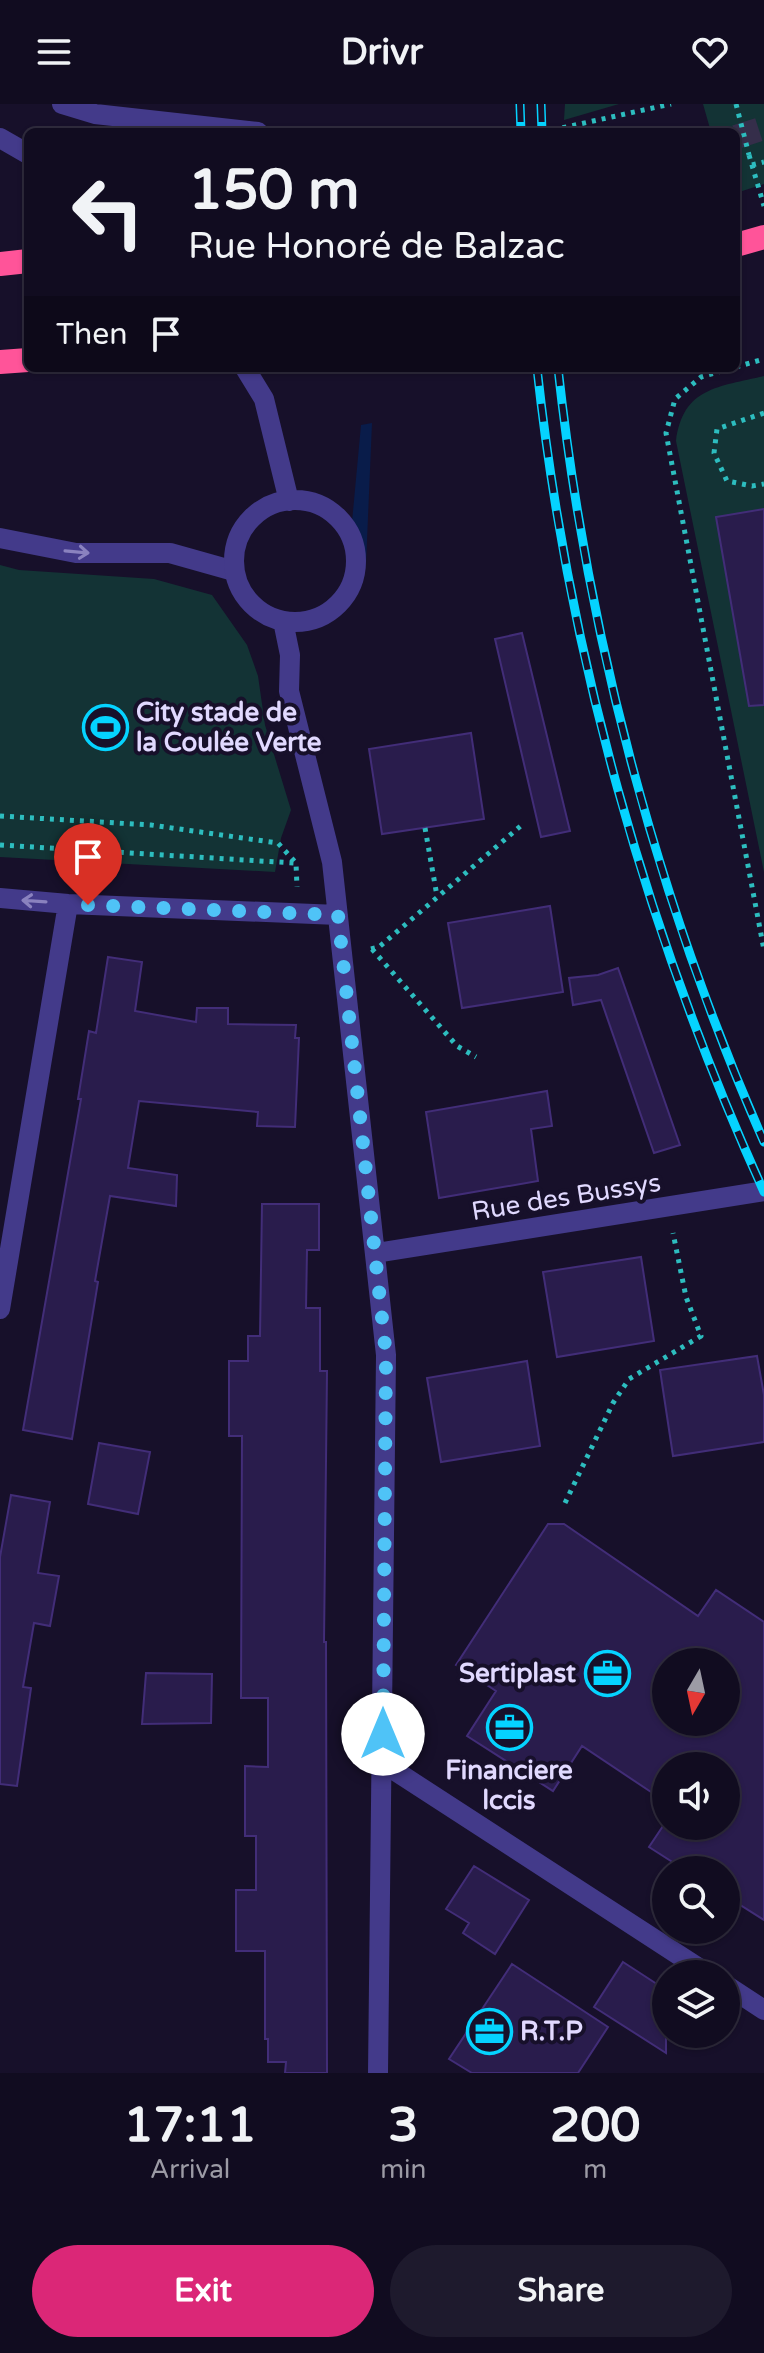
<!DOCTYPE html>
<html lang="en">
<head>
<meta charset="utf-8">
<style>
  body { margin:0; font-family:"Varela Round",sans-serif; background:#1e1a2d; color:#f1f3f6; height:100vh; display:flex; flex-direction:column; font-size:30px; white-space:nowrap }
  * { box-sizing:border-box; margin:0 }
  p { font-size:26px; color:#9c9ba5 }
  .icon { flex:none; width:44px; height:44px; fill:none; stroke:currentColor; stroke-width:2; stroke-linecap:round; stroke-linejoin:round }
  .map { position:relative; height:1969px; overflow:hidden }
  .side { display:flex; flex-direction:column; background:#110c20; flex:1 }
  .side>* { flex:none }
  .top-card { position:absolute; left:24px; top:24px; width:716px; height:244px; border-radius:12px; box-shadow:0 2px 6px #0004,0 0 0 2px #302c3e; background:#110c20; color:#f1f3f6; overflow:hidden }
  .needle { width:52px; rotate:189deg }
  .controls { position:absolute; left:652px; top:1544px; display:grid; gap:16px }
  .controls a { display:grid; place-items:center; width:88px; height:88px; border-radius:50%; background:#110c20; box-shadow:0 2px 6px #0004,0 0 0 2px #302c3e; font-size:40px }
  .pin { position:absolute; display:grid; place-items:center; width:68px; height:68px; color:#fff; margin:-82px -34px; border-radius:50% 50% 50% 0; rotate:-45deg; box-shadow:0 0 8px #0007 }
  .pin .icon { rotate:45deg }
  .me { position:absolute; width:88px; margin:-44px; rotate:0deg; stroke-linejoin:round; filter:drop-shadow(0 0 6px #0008) }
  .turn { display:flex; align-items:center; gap:28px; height:168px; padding:0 32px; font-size:36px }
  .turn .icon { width:104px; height:104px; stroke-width:2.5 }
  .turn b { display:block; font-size:56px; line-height:68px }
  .then { display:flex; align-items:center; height:76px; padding:0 32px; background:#0003; gap:16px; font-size:30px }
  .eta { display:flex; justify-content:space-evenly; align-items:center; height:136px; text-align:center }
  .eta b { font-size:48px; font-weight:700; line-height:56px }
  .action { display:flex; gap:16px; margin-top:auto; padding:16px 32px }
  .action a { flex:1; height:92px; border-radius:48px; background:#db2777; color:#fff; font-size:32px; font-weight:700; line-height:92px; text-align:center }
  .action a+a { background:#1e1a2d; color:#f1f3f6 }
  header { display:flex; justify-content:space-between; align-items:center; height:104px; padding:0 32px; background:#110c20; font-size:36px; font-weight:700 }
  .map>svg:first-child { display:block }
  .green { fill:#133335 }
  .water { fill:#091c4a }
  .building { fill:#291c4c; stroke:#422d78; stroke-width:2; fill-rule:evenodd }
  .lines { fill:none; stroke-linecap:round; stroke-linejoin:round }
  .highway-tunnel { stroke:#352e4a; stroke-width:24; stroke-dasharray:24 12; stroke-linecap:butt }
  .path { stroke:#2dbdbf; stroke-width:5; stroke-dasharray:4 6; stroke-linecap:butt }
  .lane { stroke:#433a8a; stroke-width:20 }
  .street { stroke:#433a8a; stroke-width:20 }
  .highway { stroke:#ff5499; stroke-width:24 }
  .rail-casing { stroke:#05d3ff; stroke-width:9 }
  .rail { stroke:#17102a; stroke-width:6; stroke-dasharray:18; stroke-linecap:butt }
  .path-bridge { stroke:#2dbdbf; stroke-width:5; stroke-dasharray:4 6; stroke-linecap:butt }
  .oneway { stroke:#8a82bf }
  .route { stroke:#4fc3f7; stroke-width:14; stroke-dasharray:0 25.2 }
  .labels { text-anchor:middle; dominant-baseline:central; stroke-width:8; stroke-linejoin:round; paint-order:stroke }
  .poi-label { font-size:26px; font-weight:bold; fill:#e1d9ff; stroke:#17102a; text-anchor:start }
  .street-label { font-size:26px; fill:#e1d9ff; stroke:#17102a }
</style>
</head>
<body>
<header><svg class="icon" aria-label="menu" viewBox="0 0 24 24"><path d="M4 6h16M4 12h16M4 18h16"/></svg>Drivr<svg class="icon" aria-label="heart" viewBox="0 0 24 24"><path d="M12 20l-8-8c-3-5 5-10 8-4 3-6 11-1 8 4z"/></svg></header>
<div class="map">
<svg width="764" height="1969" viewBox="0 0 764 1969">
  <rect width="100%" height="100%" fill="#17102a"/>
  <path class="green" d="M565 0H619L564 16Z
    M703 0H764V80L736 89V28H711Z
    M764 272V768L676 337C683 283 719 283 764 272Z
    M0 461 19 466 154 475 212 491 247 541 258 572 265 621 291 706 281 734 275 768 0 753Z"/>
  <path class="water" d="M372 319 366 460 358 487 345 499 359 449 352 418 361 321Z"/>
  <path class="building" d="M764 405V601L749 602 716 413Z
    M522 529 570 727 541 733 495 535Z
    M471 629 484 715 382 730 369 645Z
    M550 802 563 888 462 904 448 819Z
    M108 853 142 858 135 907 196 918 197 904H228V920L296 921 295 934H299L295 1023 257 1022 258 1008 139 997 128 1064 177 1071 176 1102 110 1092 95 1177 98 1178 72 1335 23 1326 81 995H78L89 927 96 929Z
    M618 864 680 1041 654 1049 601 896 573 901 569 874 598 871Z
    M547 987 552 1022 531 1025 538 1077 439 1094 426 1008Z
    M262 1100H319V1146H307L306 1204H320V1267H327L324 1538H326L327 1969H285L286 1958H268V1935H265V1847H236V1786H256V1732H245V1662L268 1663V1594H241L242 1332H229V1257H248V1232H260Z
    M641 1153 654 1237 557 1253 543 1168Z
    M757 1252 764 1291V1338L673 1352 660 1266Z
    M527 1257 540 1342 441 1358 427 1274Z
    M99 1339 150 1348 138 1410 88 1400Z
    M11 1391 50 1398 38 1469 59 1472 50 1522 34 1519 23 1583 31 1584 17 1682 0 1680V1453Z
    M548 1420H564L698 1512 716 1486 764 1518V1816L726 1792V1766H685L649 1743 663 1722H726V1662H666V1698L582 1642 553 1687 467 1632 496 1587 456 1561ZM666 1558H726V1618H666Z
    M146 1569 212 1570 211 1619 142 1620Z
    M474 1762 529 1796 495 1850 463 1829 469 1819 446 1805Z
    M623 1858 666 1886V1949L594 1903Z
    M512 1860 608 1923 578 1969H472L449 1955Z"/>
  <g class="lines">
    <path class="highway-tunnel" d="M736 33 764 24"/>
    <path class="path" d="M543 28 671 0
      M749 51 764 102
      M752 61 764 58
      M736 263 764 255
      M732 264 701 273 675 295 666 329 764 846
      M764 309 717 325 714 349 727 377 752 382 764 380
      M0 712 151 721 278 739 296 759 297 783
      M425 724 437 792
      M0 741 294 759
      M109 776 110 748
      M371 845 379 843 523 720
      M372 845 457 942 476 953
      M565 1399 613 1299 629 1275 701 1232 686 1193 673 1129"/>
    <path class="lane" d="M0 434 76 449H170L234 467"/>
    <path class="street" d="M62 0 95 10 258 28
      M0 34 28 50
      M245 264 264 295 289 397
      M234 457a61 61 0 1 1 122 0a61 61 0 1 1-122 0Z
      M283 517 290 551 289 587 332 758 386 1251 378 1969
      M0 794 68 800 338 811
      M376 1149 764 1087
      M0 1205 68 800
      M383 1659 708 1870
      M726 1881 764 1906"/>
    <path class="highway" d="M736 141 764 133
      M0 160 28 157
      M0 258 28 256"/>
    <defs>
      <path id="rail" d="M520 0 521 28
        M541 0 542 28
        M537 264C568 549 646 828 764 1088
        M558 264C587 530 656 793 764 1038"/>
    </defs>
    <use href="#rail" class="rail-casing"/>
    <use href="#rail" class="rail"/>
    <path class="path-bridge" d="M736 0 749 51"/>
  </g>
  <defs><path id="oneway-shaft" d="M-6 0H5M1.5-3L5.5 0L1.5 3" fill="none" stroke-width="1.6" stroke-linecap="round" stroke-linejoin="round" transform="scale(2)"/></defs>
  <g class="oneway">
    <use href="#oneway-shaft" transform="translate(77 448) rotate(5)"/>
    <use href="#oneway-shaft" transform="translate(34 797) rotate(-176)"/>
  </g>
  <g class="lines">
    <path class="route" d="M88 801 338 811 386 1251 383 1630"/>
  </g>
  <defs>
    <symbol id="stadium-ring" viewBox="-11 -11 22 22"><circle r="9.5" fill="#17102a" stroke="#05d3ff" stroke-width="1.5"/><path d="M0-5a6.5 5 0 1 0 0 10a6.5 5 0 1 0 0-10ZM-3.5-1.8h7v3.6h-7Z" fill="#05d3ff"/></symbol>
    <symbol id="office-ring" viewBox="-11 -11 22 22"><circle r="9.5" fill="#17102a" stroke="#05d3ff" stroke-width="1.5"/><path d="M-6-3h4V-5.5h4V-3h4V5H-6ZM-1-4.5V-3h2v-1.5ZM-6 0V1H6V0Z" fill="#05d3ff"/></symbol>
  </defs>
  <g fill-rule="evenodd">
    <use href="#stadium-ring" x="80" y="598" width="51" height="51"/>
    <use href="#office-ring" x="582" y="1544" width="51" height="51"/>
    <use href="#office-ring" x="484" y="1598" width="51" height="51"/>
    <use href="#office-ring" x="464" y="1902" width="51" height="51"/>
  </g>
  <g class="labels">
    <g class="poi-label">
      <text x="136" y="608">City stade de<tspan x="136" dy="30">la Coulée Verte</tspan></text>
      <text x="576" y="1569" text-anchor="end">Sertiplast</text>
      <text x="509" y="1666" text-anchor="middle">Financiere<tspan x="509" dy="30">lccis</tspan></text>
      <text x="520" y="1927">R.T.P</text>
    </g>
    <g class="street-label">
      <text transform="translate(566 1093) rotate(-9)">Rue des Bussys</text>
    </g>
  </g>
</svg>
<div class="controls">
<a><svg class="needle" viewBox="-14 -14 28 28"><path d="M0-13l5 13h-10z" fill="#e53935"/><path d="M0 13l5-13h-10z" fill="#9c9ba5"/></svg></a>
<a><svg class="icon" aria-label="sound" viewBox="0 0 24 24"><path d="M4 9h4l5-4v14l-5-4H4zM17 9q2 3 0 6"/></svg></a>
<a><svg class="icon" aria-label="search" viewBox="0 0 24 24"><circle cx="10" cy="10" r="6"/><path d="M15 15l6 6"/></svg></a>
<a><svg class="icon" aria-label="layers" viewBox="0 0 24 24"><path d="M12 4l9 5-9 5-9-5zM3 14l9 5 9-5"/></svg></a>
</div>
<div class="pin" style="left:88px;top:801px;background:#d93025"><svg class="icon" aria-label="arrive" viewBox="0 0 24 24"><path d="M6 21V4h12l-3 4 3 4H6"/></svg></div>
<svg class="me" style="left:383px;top:1630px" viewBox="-20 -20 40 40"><circle r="19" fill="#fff"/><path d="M0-13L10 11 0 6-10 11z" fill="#4fc3f7"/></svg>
<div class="top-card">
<div class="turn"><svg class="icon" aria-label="left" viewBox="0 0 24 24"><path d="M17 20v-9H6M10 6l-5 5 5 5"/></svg><div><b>150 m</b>Rue Honoré de Balzac</div></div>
<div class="then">Then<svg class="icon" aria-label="arrive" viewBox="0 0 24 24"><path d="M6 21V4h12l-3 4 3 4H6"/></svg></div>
</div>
</div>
<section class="side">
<div class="eta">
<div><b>17:11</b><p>Arrival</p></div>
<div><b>3</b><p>min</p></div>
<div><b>200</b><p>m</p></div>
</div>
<div class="action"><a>Exit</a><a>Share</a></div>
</section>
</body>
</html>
